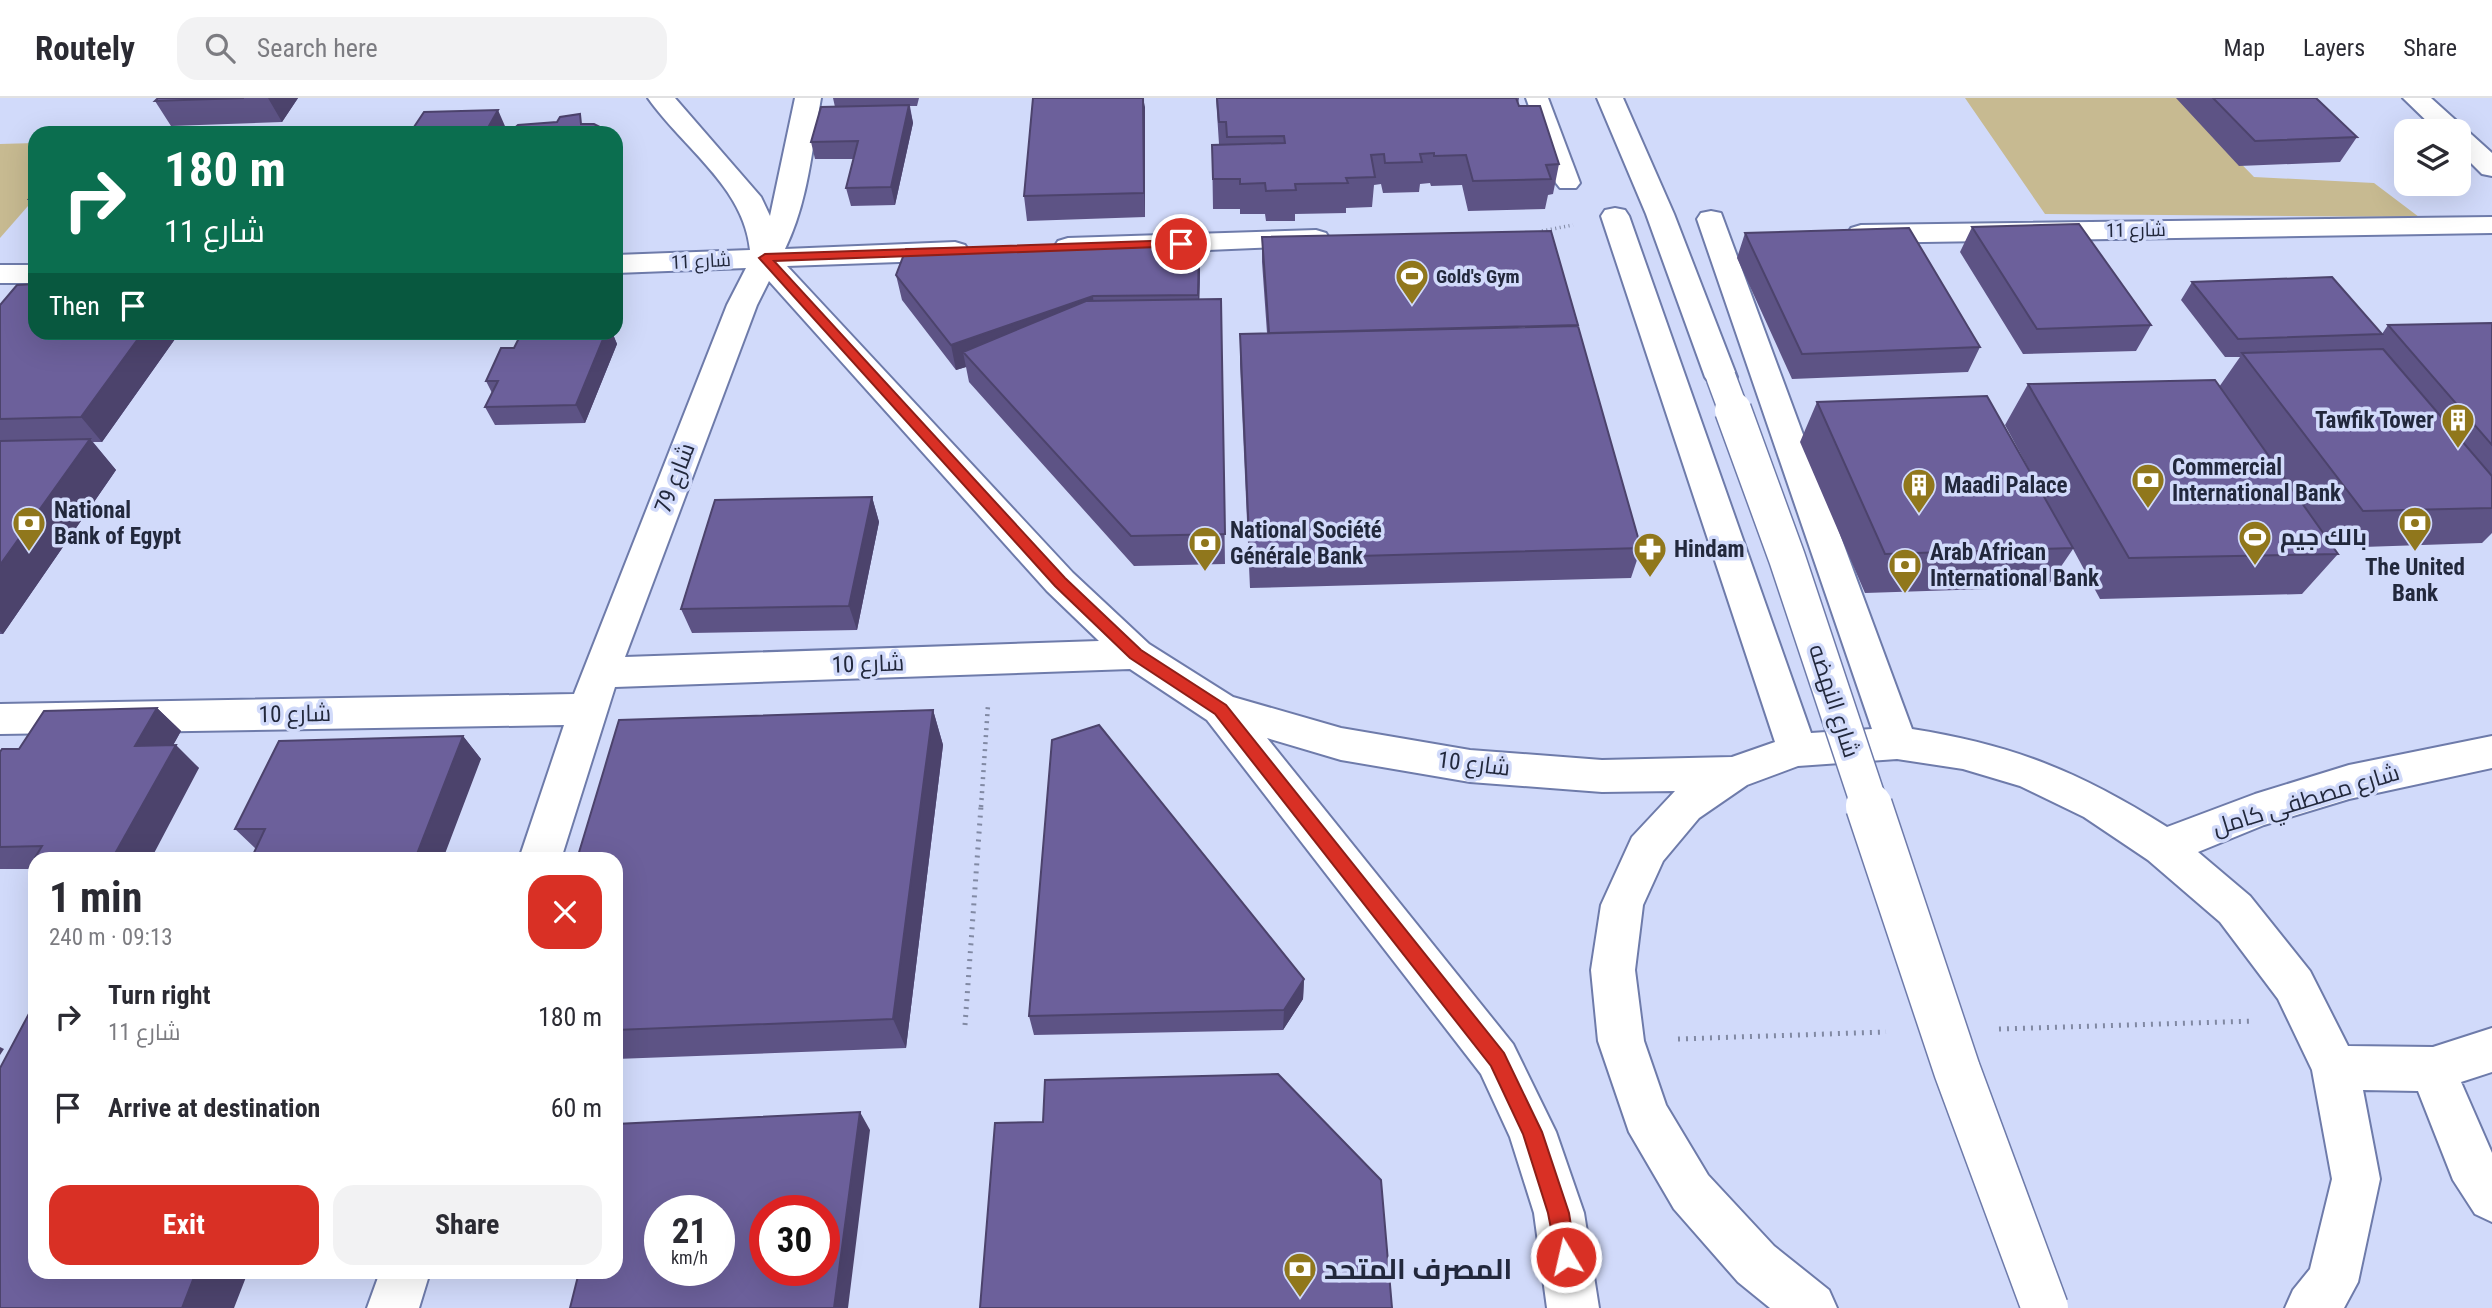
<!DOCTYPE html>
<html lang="en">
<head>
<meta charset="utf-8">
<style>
  body { margin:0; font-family:"Roboto Condensed",Cairo,sans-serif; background:#f2f2f3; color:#2b2b33; height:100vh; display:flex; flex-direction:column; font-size:26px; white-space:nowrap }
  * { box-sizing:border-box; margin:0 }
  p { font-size:23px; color:#7c7c81 }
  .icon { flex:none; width:38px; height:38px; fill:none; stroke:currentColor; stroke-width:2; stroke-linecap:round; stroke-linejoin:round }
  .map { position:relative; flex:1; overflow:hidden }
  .side { position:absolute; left:28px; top:754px; width:595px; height:427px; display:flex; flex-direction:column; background:#fff; border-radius:21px; box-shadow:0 7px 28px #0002 }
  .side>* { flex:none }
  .guide { position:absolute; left:28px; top:28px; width:595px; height:214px; border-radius:21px; box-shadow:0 7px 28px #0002; background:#0b6e4f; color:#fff; overflow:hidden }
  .buttons { position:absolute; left:2394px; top:21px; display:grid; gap:14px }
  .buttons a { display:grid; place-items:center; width:77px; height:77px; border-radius:14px; background:#fff; box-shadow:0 7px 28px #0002; font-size:35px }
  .speed { position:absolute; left:644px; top:1097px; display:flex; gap:14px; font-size:35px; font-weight:700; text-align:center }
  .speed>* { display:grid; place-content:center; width:91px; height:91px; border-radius:50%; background:#fff; box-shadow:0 7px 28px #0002; line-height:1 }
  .speed small { font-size:18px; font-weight:400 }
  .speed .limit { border:10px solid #d22; background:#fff; color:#111 }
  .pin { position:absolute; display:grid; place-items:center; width:60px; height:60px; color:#fff; margin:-30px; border:4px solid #fff; border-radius:50%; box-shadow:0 2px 7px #0007 }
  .me { position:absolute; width:77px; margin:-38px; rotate:351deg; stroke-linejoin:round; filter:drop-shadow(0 0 5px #0008) }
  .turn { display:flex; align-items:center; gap:24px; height:147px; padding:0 21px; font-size:32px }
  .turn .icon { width:91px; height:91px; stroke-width:2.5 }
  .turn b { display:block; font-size:49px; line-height:60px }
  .then { display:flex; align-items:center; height:66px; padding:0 21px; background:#0003; gap:14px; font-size:26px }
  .round { display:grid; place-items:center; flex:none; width:74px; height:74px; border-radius:21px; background:#f2f2f3 }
  .head { display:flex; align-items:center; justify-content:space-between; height:119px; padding:0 21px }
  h1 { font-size:42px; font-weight:700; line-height:52px }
  .cta { display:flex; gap:14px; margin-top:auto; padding:14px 21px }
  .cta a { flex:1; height:80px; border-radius:21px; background:#d93025; color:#fff; font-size:28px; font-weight:700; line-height:80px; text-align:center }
  .cta a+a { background:#f2f2f3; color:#2b2b33 }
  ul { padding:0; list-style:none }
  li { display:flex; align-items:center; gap:21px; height:91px; padding:0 21px }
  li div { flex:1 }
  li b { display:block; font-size:26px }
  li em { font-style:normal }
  header { display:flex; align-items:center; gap:42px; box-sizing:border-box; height:98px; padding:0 35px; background:#fff; border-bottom:2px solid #e1e1e2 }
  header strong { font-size:33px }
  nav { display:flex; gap:38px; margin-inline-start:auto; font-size:24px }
  .search { width:490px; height:63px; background:#f2f2f3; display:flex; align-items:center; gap:18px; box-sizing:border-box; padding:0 24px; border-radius:21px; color:#7c7c81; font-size:26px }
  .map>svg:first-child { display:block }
  .green { fill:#c7ba91 }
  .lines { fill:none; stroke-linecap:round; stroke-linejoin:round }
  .lane-casing { stroke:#6e7baa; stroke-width:4 }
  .street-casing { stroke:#6e7baa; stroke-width:4 }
  .secondary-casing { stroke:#6e7baa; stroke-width:4 }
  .path-far2 { stroke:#8189a3; stroke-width:3.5; stroke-dasharray:1 3.5; stroke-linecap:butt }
  .path-far1 { stroke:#8189a3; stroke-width:4.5; stroke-dasharray:2 5; stroke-linecap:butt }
  .path { stroke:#8189a3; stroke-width:5; stroke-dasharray:2 6; stroke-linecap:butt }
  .lane { fill:#fff; fill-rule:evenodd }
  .street { fill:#fff; fill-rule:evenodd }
  .secondary { fill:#fff; fill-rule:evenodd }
  .secondary-bridge-far2-casing { stroke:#6e7baa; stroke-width:32; stroke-linecap:butt }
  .secondary-bridge-far1-casing { stroke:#6e7baa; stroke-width:39; stroke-linecap:butt }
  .secondary-bridge-casing { stroke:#6e7baa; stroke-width:49; stroke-linecap:butt }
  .secondary-bridge-far2 { stroke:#fff; stroke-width:29 }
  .secondary-bridge-far1 { stroke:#fff; stroke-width:36 }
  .secondary-bridge { stroke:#fff; stroke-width:46 }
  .wall { fill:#5d5385 }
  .shaded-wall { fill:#4c436c }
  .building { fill:#6c609b; stroke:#4c436c; stroke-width:2; fill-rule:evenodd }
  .route { fill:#d93025; stroke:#8d1f18; stroke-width:2 }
  .labels { text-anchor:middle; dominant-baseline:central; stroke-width:7; stroke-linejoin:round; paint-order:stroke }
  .far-street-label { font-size:19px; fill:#22283c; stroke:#d1dafa }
  .far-poi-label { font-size:19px; font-weight:bold; fill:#22283c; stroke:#d1dafa; text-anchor:start }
  .poi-label { font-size:23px; font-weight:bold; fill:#22283c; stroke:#d1dafa; text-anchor:start }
  .street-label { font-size:23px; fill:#22283c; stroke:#d1dafa }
  .near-poi-label { font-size:28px; font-weight:bold; fill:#22283c; stroke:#d1dafa; text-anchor:start }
</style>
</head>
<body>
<header>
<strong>Routely</strong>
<div class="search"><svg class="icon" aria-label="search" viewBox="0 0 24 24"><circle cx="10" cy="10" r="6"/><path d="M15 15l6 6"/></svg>Search here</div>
<nav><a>Map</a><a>Layers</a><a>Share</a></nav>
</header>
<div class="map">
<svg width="2492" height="1210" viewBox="0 0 2492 1210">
  <rect width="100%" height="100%" fill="#d1dafa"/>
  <path class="green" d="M1965 0H2177L2254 79 2374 85 2419 119 2045 116Z
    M35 45V100L0 140V46Z"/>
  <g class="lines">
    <defs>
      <path id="lane" d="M1526 0H1548L1580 85 1576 90H1560L1556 85Z"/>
      <path id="street" d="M648 0H675L761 99 770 118 795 0H821C812 51 808 104 785 151L955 144 965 147 969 153 965 159 955 162 787 168 1073 475 1149 546 1233 599 1341 630 1470 652 1602 662 1732 659 1775 644 1601 118 1605 112 1615 110 1625 112 1629 118 1811 635 1872 631 1697 121 1701 115 1711 113 1721 115 1912 631C2014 647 2080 674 2167 729L2255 696 2349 667 2492 638V670L2349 701 2264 727 2198 754 2250 798 2310 873 2348 948 2433 949 2492 930V974L2461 984 2492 1055V1124L2475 1116 2453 1082 2418 993 2363 992 2380 1081 2358 1184 2344 1210H2285L2293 1192 2310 1171 2332 1081 2312 972 2278 901 2220 824 2148 762 2084 719 2020 688 1963 671 1897 661 1798 668 1747 687 1699 720 1663 763 1643 807 1635 872 1644 943 1666 1007 1708 1077 1774 1148 1829 1192 1837 1210H1770L1738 1184 1674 1111 1629 1034 1598 943 1591 872 1601 807 1632 739 1675 693 1602 694 1470 684 1341 662 1267 640 1513 946 1556 1034 1584 1115 1599 1210H1547L1534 1115 1510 1039 1481 976 1207 622 1130 571 615 589 561 761H519L564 627 0 636V606L574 596 727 207 746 170 616 175V157L750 152C744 89 683 50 648 0ZM769 183 1047 493 1099 543 625 559 757 207Z
        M2403 0H2431L2492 55V78L2482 76 2459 53V33H2437Z
        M2492 119V135L1861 145 1851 142 1847 136 1851 130 1861 127Z
        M1316 132 1326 135 1330 141 1326 147 1068 158 1058 155 1054 149 1058 143 1068 140Z
        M0 167H35V185H0Z
        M380 1174H430L419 1210H367Z"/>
      <path id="secondary" d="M1597 0H1623L1674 116 1737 279 1732 286 1721 289 1710 286 1705 279 1646 116Z"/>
    </defs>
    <use href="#lane" class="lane-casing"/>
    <use href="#street" class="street-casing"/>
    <use href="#secondary" class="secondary-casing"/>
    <path class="path-far2" d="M1542 133 1573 127"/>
    <path class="path-far1" d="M981 709 988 607"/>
    <path class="path" d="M965 927 981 708
      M1999 931 2253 923
      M1678 941 1886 934"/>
    <use href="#lane" class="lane"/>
    <use href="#street" class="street"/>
    <use href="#secondary" class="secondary"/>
    <defs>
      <path id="secondary-bridge-far2" d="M1721 279 1734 314"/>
      <path id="secondary-bridge-far1" d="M1733 312 1787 460 1870 709"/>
      <path id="secondary-bridge" d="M1869 708 1957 972 2045 1210"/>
    </defs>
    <use href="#secondary-bridge-far2" class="secondary-bridge-far2-casing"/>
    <use href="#secondary-bridge-far1" class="secondary-bridge-far1-casing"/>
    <use href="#secondary-bridge" class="secondary-bridge-casing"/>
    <use href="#secondary-bridge-far2" class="secondary-bridge-far2"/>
    <use href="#secondary-bridge-far1" class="secondary-bridge-far1"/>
    <use href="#secondary-bridge" class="secondary-bridge"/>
  </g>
  <path class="wall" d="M158 0H298L282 24 171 28 155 3Z
    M833 0H919L917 8H910L913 25 895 107 851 108 846 90 854 61H815L811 44 835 9Z
    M1216 0H1519L1518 7 1559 66 1553 96 1548 97 1545 111 1468 113 1462 87 1431 88 1430 85 1420 86 1419 94 1383 95 1381 86 1374 87 1372 109 1346 110V115L1295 116V123H1266L1265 116H1240V111H1213L1212 47 1219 46Z
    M2176 0H2316L2357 39 2340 64 2239 68Z
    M1145 9V119L1027 123 1024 98Z
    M35 94V108L29 101Z
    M1972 129 2151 227 2136 253 2023 256 1960 154Z
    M1745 135 1980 249 1968 274 1792 281 1737 160Z
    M1262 139 1641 450 1631 480 1250 490 1240 266V236L1267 235 1262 164Z
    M1200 172 1199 201H1221L1225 466 1134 468 969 284 966 269 956 272 902 202 896 177Z
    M2192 184 2382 236 2388 227 2492 225V435L2482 445 2333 450 2338 456 2302 496 2100 501 2073 451 2047 489 1865 495 1800 344 1817 304 2049 408 2005 327 2028 286 2219 289 2240 259H2225L2181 202Z
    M0 207 35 234H180L102 344H93L116 372 3 536H0Z
    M522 234H612L617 246 585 325 495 327 485 309 492 295 486 283 514 250Z
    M872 399 879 424 857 532 692 535 681 511Z
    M157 610 181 633 173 647 199 670 35 761V771H0V654L19 651Z
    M933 612 943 647 906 950 616 961V761Z
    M463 638 481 661 256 751 235 731Z
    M1304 881 1303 901 1283 932 1034 937 1029 918Z
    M512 1174H563L515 1177Z"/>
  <path class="shaded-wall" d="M268 0H298L282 24Z
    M1143 0 1145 9V119L1144 95Z
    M909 7 913 25 895 107 891 89Z
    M498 12 508 35H485Z
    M1199 147 1200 172 1199 222 1198 197Z
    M1093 198 1095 223 963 254 966 269 956 272 951 247Z
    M143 234H180L102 344 81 319Z
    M606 234H612L617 246 585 325 576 307Z
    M90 341 116 372 3 536 0 533V467Z
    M872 399 879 424 857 532 849 508Z
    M157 610 181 633 160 671 135 648Z
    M933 612 943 647 906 950 893 921Z
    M463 638 481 661 443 761H415Z
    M176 647 199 670 151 761H112Z
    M1304 881 1303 901 1283 932 1284 912Z
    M0 949 4 951 0 957Z
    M860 1014 870 1032 848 1210H834Z
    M196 1174H248L234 1210H182Z"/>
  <path class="building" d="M158 0H244L155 3Z
    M1033 0H1143L1144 95 1024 98Z
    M1217 0H1516L1519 8H1540L1559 66 1546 67 1551 81 1473 83 1466 57 1434 58V55L1420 56 1422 64 1385 65 1384 56 1371 57 1375 79 1346 80 1348 85 1295 86 1296 92 1266 93 1265 85 1240 86V81H1213L1212 47 1285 45 1284 38 1227 39 1226 24H1219Z
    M2213 0H2316L2357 39 2255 43Z
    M909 7 891 89 846 90 858 43 811 44 821 9Z
    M498 12 485 35H410L424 14Z
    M580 16 581 26H594L604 31 603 35H509L518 27 557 24 560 19Z
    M35 94V101H29Z
    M2079 126 2151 227 2037 231 1972 129Z
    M1909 130 1980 249 1802 256 1745 135Z
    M1551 133 1578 227 1269 235 1262 139Z
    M1199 147 1198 197 1093 198 951 247 896 177 906 151Z
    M2332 179 2382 236 2238 241 2192 184Z
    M35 186V234H143L81 319 0 321V207L17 187Z
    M1221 201 1225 436 1131 438 963 254 1086 203Z
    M2492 225V347L2388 227Z
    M1578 228 1641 450 1250 461 1240 236Z
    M522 234H606L576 307 485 309 498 283H486L501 250H514Z
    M2383 251 2492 378V410L2363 413 2242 255Z
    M2215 282 2338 456 2129 460 2028 286Z
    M1987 298 2073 450 1885 456 1817 304Z
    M90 341 0 467V343Z
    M872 399 849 508 681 511 715 402Z
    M157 610 135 648 176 647 112 761H35V767L30 768 42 748 0 749V654L2 651H19L44 613Z
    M933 612 893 921 616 932V761H577L619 622Z
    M1099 627 1304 881 1284 912 1029 918 1052 642Z
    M463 638 415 761H251L265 731H235L279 643Z
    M32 910H35V1174H196L182 1210H0V970Z
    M1278 976 1381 1082 1392 1210H980L995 1025 1043 1024 1045 982Z
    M860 1014 834 1210H570L579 1174H616V1026ZM660 1113H719V1172H660ZM765 1113H824V1172H765Z"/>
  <path class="route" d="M1181 142 1185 143V148L774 163 1065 480 1141 552 1226 607 1504 955 1542 1034 1569 1115 1576 1159 1573 1167 1566 1170 1558 1167 1548 1115 1523 1036 1491 968 1215 616 1130 560 1055 488 759 160 765 156Z"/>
  <defs>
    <symbol id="stadium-pin" viewBox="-11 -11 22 30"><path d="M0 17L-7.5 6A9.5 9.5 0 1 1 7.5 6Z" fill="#90771c" stroke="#d1dafa"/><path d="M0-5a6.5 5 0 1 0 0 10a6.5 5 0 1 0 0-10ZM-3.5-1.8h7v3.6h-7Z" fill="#fff"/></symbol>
    <symbol id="building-pin" viewBox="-11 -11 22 30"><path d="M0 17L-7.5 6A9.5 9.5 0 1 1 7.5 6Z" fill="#90771c" stroke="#d1dafa"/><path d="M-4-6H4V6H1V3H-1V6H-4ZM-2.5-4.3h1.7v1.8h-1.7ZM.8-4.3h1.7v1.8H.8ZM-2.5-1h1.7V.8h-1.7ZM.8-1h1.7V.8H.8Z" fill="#fff"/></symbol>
    <symbol id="bank-pin" viewBox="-11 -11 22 30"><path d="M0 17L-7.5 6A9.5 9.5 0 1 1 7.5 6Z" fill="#90771c" stroke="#d1dafa"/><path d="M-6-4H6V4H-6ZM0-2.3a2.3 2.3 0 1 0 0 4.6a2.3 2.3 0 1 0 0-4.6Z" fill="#fff"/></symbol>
    <symbol id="pharmacy-pin" viewBox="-11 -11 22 30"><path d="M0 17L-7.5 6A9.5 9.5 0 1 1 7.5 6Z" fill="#90771c" stroke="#d1dafa"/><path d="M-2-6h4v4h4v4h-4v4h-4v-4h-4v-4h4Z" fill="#fff"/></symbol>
  </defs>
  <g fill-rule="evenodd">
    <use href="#stadium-pin" x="1393" y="159" width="38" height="52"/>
    <use href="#building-pin" x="2439" y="303" width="38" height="52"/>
    <use href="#bank-pin" x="2129" y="363" width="38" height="52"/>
    <use href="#building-pin" x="1900" y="368" width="38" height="52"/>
    <use href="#bank-pin" x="10" y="406" width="38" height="52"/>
    <use href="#bank-pin" x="2396" y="406" width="38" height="52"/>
    <use href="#stadium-pin" x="2236" y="420" width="38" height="52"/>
    <use href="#bank-pin" x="1186" y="426" width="38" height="52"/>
    <use href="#pharmacy-pin" x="1631" y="432" width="38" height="52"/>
    <use href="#bank-pin" x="1886" y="448" width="38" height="52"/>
    <use href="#bank-pin" x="1281" y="1152" width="38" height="52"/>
  </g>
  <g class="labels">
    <g class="far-street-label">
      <text transform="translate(2136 132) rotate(-1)">شارع 11</text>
      <text transform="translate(701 163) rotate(-3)">شارع 11</text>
    </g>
    <g class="far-poi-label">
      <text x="1436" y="178">Gold's Gym</text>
    </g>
    <g class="poi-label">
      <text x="2434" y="322" text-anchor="end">Tawfik Tower</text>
      <text x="2172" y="369">Commercial<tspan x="2172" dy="26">International Bank</tspan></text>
      <text x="1944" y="387">Maadi Palace</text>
      <text x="54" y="412">National<tspan x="54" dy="26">Bank of Egypt</tspan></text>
      <text x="1230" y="432">National Société<tspan x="1230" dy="26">Générale Bank</tspan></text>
      <text x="2280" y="439">بالك جيم</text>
      <text x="1674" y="451">Hindam</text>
      <text x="1930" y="454">Arab African<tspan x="1930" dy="26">International Bank</tspan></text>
      <text x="2415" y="469" text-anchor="middle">The United<tspan x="2415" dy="26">Bank</tspan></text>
    </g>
    <g class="street-label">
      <text transform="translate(675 380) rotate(-69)">شارع 79</text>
      <text transform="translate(868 566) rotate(-2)">شارع 10</text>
      <text transform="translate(1834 603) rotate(72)">شارع النهضه</text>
      <text transform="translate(295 616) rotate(-1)">شارع 10</text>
      <text transform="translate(1474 666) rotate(7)">شارع 10</text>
      <text transform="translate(2306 702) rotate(-17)">شارع مصطفي كامل</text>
    </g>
    <g class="near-poi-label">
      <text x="1324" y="1171">المصرف المتحد</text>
    </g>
  </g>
</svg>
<div class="buttons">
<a><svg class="icon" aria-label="layers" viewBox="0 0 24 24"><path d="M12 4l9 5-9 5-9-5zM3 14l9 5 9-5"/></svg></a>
</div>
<div class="speed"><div>21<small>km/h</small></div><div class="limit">30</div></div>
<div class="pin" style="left:1181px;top:146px;background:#d93025"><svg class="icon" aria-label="arrive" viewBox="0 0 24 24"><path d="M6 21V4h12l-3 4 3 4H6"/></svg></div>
<svg class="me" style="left:1566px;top:1159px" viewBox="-20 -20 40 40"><circle r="17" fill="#d93025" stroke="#fff" stroke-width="3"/><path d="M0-11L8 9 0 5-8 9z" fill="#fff"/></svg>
<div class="guide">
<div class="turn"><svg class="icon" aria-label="right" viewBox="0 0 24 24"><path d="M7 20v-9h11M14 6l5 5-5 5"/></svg><div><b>180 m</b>شارع 11</div></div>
<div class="then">Then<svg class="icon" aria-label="arrive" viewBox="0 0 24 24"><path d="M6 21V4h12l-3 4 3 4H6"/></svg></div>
</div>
<section class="side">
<div class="head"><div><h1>1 min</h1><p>240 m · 09:13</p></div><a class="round" style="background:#d93025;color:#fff"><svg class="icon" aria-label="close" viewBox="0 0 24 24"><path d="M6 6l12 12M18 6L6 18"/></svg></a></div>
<ul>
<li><svg class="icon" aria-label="right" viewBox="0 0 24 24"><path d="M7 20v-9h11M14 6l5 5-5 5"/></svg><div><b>Turn right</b><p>شارع 11</p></div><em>180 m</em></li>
<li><svg class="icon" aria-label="arrive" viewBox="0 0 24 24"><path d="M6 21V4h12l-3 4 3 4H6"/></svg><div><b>Arrive at destination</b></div><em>60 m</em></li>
</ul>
<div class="cta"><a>Exit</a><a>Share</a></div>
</section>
</div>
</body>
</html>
